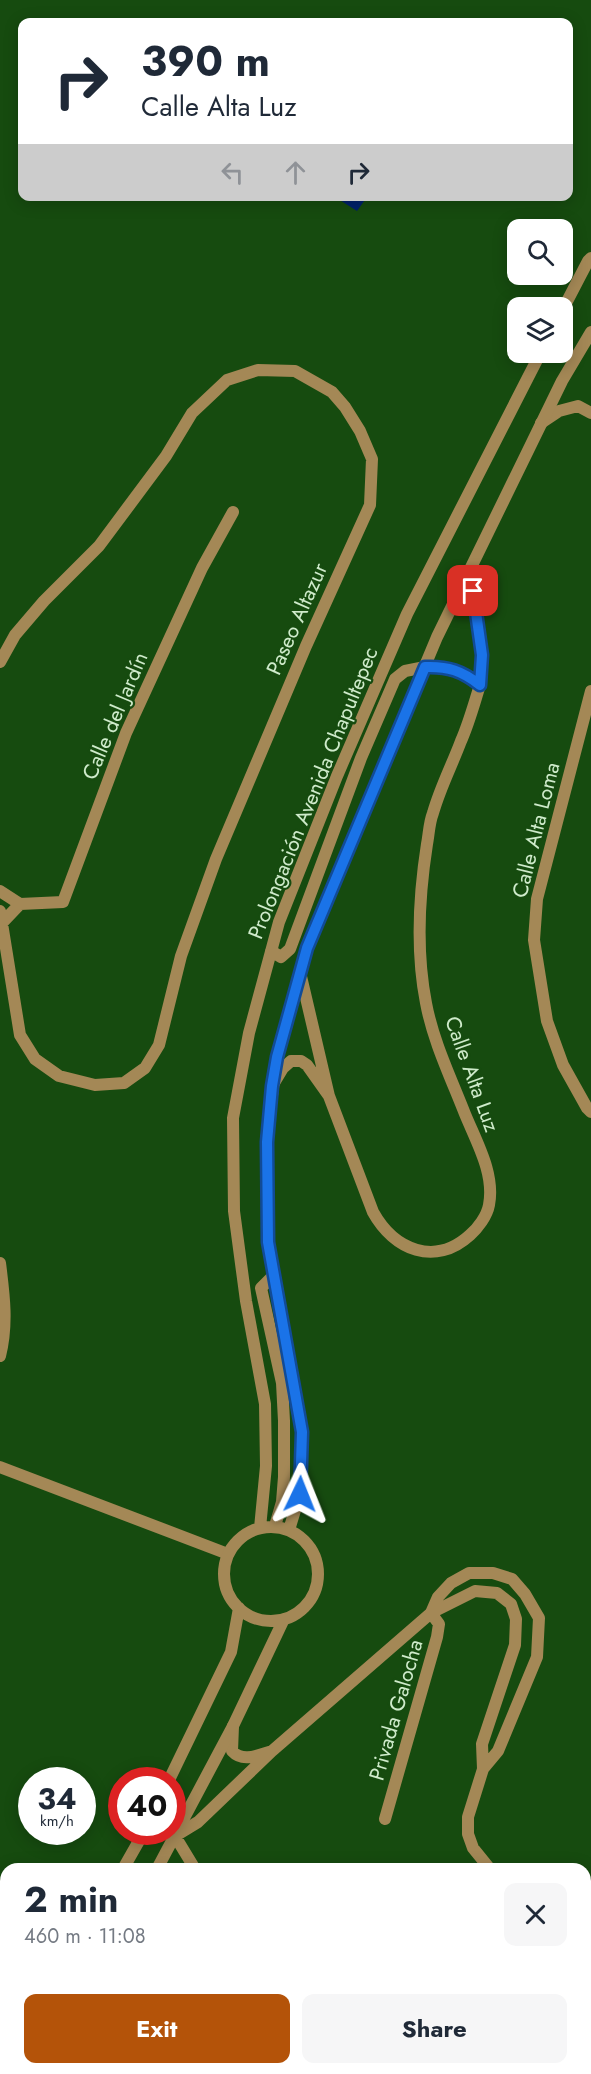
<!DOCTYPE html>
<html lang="en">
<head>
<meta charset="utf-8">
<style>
  body { margin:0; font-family:Jost,sans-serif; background:#f6f6f7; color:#1f2937; height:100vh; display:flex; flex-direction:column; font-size:22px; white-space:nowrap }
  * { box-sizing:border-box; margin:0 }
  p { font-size:20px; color:#747a83 }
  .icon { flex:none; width:33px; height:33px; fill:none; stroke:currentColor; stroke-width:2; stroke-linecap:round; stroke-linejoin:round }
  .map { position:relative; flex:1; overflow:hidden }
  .panel { position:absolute; left:0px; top:1863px; width:591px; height:212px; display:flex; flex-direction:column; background:#fff; border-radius:18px 18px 0 0; box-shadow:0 3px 15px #0003 }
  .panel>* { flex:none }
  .hud { position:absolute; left:18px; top:18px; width:555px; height:183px; border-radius:12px; box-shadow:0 3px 15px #0003; background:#fff; color:#1f2937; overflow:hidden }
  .buttons { position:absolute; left:507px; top:219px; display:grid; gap:12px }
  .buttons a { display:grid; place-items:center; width:66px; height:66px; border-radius:12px; background:#fff; box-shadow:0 3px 15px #0003; font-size:30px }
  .speed { position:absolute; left:18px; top:1767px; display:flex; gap:12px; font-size:30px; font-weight:700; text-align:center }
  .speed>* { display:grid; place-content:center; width:78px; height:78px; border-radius:50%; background:#fff; box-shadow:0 3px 15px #0003; line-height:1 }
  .speed small { font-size:15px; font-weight:400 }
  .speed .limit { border:9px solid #d22; background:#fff; color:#111 }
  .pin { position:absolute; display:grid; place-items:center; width:51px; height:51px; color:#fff; margin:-26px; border-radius:12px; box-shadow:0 3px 9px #0006 }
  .me { position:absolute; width:66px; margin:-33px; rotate:2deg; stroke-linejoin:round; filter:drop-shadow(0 0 4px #0008) }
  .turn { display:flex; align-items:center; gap:21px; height:126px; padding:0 24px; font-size:27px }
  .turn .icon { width:78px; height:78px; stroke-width:2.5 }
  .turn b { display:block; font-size:42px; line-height:51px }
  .lanes { display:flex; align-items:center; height:57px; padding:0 24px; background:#0003; justify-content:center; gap:30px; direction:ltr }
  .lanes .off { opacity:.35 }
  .round { display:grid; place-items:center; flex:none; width:63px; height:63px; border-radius:12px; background:#f6f6f7 }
  .headline { display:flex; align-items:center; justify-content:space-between; height:102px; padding:0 24px }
  h1 { font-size:36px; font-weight:700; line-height:45px }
  .action { display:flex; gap:12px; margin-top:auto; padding:12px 24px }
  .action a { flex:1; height:69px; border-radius:12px; background:#b45309; color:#fff; font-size:24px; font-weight:700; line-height:69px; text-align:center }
  .action a+a { background:#f6f6f7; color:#1f2937 }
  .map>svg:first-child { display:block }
  .water { fill:#00216a }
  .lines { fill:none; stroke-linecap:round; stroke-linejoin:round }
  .minor { stroke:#a48856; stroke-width:12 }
  .tertiary { stroke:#a48856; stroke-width:12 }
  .route-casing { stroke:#114b97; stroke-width:15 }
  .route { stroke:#1a73e8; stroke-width:10 }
  .labels { text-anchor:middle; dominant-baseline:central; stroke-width:4.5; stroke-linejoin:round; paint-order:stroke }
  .street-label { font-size:21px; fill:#cfebcb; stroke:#164b0f }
</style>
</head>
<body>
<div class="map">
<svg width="591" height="2074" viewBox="0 0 591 2074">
  <rect width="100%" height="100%" fill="#164b0f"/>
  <path class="water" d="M335 197 367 196V197L357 211Z"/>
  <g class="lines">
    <path class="minor" d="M541 423 559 411 578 406 591 413
      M0 662 15 635 44 601 99 546 166 456 192 413 227 380 258 370 295 371 332 392 345 407 360 431 372 459 370 505 306 646 216 859 181 956 159 1045 145 1068 124 1083 95 1085 59 1076 35 1059 20 1035 0 911
      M425 667C448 666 462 671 480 685L482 655 469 572
      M591 691 537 899 534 940 547 1021 563 1065 587 1108 591 1112
      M0 891 20 904 0 925
      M20 904 63 902 126 733 202 568 233 512
      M274 1083 283 1068 291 1061H301L307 1065 329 1096 300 972
      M329 1096 373 1212C394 1250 435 1267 470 1235 478 1228 487 1216 489 1205 495 1174 477 1143 465 1114 451 1078 433 1041 426 1003 416 952 419 895 427 844 429 834 429 823 433 813 440 788 452 765 461 741 469 723 474 704 480 685
      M0 1263C4 1295 8 1324 0 1356
      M0 1467 228 1554
      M431 1613 438 1597 451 1583 469 1573H493L512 1579 525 1594 539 1618 537 1657 498 1751 483 1769
      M272 1751 431 1613 475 1591 497 1593 511 1604 516 1619 515 1645 482 1744 483 1769 468 1817V1834L473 1848 490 1869
      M385 1819 437 1637 439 1624 431 1613
      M195 1869 175 1836 198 1822 272 1751C258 1755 243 1763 232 1751L233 1726
      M585 1911 591 1913
      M585 1958 591 1959
      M46 2068 50 2073 54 2068
      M484 2068 491 2074"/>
    <path class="tertiary" d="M562 311 588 261 591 258
      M271 951 281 957 290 949 361 758 395 679 405 671 425 667
      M274 1275 261 1288 282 1383 284 1421V1477L282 1502 275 1526
      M224 1574a47 47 0 1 1 94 0a47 47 0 1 1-94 0Z
      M260 1528 266 1466 265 1404 246 1301 234 1211 233 1118 249 1033 279 922 337 776 407 614 541 352
      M289 1530 300 1494 302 1433 268 1242 266 1142 277 1057 307 948 437 637 562 381 591 332
      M169 1780 231 1652 239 1608
      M123 1869 144 1832
      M157 1869 233 1726 284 1619
      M0 1910 6 1912
      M0 1958 6 1959"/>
  </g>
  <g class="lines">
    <defs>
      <path id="route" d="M300 1494 302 1432 268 1242 267 1142 272 1086 277 1057 307 948 425 667C448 666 462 671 480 685L482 655 473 591"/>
    </defs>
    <use href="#route" class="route-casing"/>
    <use href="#route" class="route"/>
  </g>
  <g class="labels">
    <g class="street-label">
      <text transform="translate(297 619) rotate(-66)">Paseo Altazur</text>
      <text transform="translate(115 716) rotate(-67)">Calle del Jardín</text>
      <text transform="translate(313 793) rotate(-68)">Prolongación Avenida Chapultepec</text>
      <text transform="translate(536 830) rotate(-76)">Calle Alta Loma</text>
      <text transform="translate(472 1074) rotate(70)">Calle Alta Luz</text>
      <text transform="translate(396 1710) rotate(-74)">Privada Galocha</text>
    </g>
  </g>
</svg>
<div class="buttons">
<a><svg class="icon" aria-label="search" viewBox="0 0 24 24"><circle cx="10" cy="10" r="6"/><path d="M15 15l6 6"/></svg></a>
<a><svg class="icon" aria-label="layers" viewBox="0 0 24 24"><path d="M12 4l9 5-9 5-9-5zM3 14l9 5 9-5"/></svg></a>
</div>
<div class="speed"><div>34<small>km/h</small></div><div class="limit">40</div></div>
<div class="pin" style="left:473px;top:591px;background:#d93025"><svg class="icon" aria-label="arrive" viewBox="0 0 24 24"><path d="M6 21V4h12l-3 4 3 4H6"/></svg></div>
<svg class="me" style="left:300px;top:1494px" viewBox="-20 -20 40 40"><path d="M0-17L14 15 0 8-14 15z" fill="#1a73e8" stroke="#fff" stroke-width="4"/></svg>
<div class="hud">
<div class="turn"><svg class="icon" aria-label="right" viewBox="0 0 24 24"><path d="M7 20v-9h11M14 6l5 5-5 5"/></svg><div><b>390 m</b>Calle Alta Luz</div></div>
<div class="lanes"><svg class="icon off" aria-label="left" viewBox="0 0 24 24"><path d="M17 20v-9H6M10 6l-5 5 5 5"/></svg><svg class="icon off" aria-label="ahead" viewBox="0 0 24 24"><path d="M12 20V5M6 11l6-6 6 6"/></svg><svg class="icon" aria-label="right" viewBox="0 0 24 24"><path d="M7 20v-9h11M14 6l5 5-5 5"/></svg></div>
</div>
<section class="panel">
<div class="headline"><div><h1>2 min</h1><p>460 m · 11:08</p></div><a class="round"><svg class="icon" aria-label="close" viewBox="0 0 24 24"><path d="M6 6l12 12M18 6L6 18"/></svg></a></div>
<div class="action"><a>Exit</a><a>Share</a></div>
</section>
</div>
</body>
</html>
